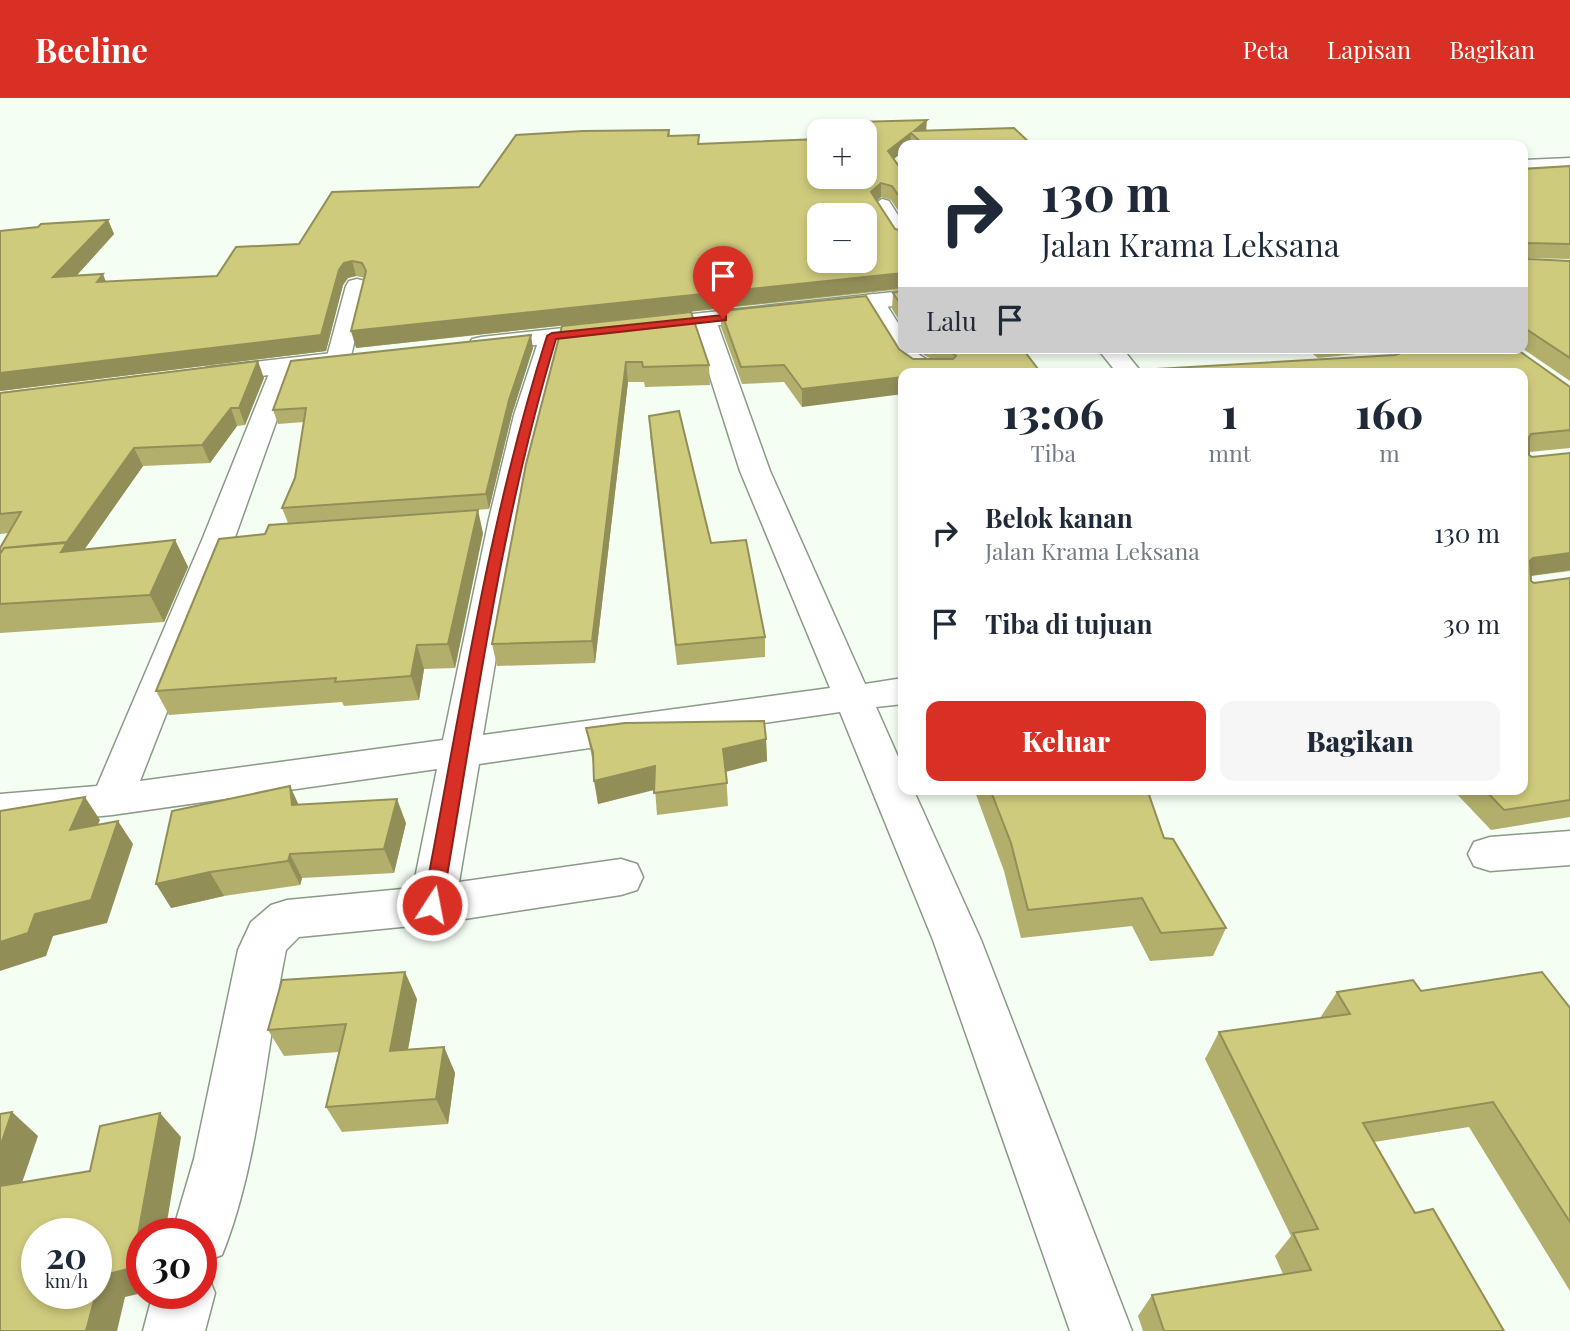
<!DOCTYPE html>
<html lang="id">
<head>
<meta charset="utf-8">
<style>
  body { margin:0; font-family:"Playfair Display",serif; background:#f6f6f7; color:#1f2937; height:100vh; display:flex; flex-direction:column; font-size:26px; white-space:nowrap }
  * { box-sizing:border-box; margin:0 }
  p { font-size:23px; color:#747a83 }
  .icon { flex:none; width:38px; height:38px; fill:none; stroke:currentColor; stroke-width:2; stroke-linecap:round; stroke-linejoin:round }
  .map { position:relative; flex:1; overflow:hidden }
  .panel { position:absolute; left:898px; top:270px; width:630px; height:427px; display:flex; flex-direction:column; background:#fff; border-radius:14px; box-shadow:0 4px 10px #0003 }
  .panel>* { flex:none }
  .top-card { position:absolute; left:898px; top:42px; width:630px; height:214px; border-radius:14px; box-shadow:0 4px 10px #0003; background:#fff; color:#1f2937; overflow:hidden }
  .buttons { position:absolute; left:807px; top:21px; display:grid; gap:14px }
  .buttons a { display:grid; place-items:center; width:70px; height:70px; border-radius:14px; background:#fff; box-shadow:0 4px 10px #0003; font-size:35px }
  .speed { position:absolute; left:21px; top:1120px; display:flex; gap:14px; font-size:35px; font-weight:700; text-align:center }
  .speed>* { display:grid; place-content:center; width:91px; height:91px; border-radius:50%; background:#fff; box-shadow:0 4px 10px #0003; line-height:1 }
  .speed small { font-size:18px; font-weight:400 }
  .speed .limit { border:10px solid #d22; background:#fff; color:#111 }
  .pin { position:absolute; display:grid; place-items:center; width:60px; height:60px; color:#fff; margin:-72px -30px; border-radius:50% 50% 50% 0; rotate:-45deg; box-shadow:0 0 7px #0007 }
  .pin .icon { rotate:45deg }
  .me { position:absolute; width:77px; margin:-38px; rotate:11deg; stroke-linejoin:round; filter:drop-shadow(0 0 5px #0008) }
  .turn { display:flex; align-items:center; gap:24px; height:147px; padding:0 28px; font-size:32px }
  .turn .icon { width:91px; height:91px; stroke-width:2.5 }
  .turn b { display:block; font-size:49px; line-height:60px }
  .then { display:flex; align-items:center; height:66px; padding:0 28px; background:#0003; gap:14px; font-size:26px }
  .eta { display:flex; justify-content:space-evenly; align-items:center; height:119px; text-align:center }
  .eta b { font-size:42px; font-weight:800; line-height:49px }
  .cta { display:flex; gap:14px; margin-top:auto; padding:14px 28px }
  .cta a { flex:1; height:80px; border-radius:14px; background:#d93025; color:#fff; font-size:28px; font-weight:800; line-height:80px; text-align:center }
  .cta a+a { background:#f6f6f7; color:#1f2937 }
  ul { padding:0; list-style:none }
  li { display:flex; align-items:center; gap:21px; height:91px; padding:0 28px }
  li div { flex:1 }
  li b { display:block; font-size:26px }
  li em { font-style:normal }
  header { display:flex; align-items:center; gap:42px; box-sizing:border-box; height:98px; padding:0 35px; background:#d93025; color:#fff }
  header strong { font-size:33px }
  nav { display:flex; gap:38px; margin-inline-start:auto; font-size:24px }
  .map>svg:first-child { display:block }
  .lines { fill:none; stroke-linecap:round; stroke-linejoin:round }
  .minor-casing { stroke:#8a9a87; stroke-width:3 }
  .tertiary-casing { stroke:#8a9a87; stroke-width:3 }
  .minor { fill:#fff; fill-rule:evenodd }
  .tertiary { fill:#fff; fill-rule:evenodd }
  .wall { fill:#b2af6c }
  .shaded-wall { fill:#918e58 }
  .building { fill:#cfcb7d; stroke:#918e58; stroke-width:2; fill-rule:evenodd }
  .route { fill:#d93025; stroke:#8d1f18; stroke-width:2 }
</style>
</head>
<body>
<header>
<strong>Beeline</strong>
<nav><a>Peta</a><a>Lapisan</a><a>Bagikan</a></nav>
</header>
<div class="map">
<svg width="1570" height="1233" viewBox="0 0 1570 1233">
  <rect width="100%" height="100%" fill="#f4fef2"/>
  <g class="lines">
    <defs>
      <path id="minor" d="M1570 60V70L1522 72V62Z
        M882 101 889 103 903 125V146L896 144 873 107Z
        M357 181 365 183 368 188 350 262 347 267 338 269 329 267 326 262 346 188 349 183Z
        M873 196 881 198 903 233V250H914C923 266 942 262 951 275H912L899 266 862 203 865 198Z
        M704 215 712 217 716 222 770 373 865 586 903 580V606L876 609 903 670V691H913L981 842 1132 1233H1070L933 842 840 614 479 666 459 784 621 761 637 766 643 779 637 792 621 797 432 826 299 839 286 852C266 949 259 1066 222 1157L201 1165V1136H172L194 1061 238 852 251 824 271 807 287 802 413 790 437 671 112 717 0 728V696L97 688 202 442 272 268 275 263 284 261 293 263 296 268 234 442 140 683 443 642 489 421 514 317 540 238 544 233H560L564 238C525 370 506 502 483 637L830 590 740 373 692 222 696 217Z
        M1097 250H1122L1142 275H1117Z
        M1570 733V767L1490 773 1474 768 1468 756 1474 744 1490 739Z
        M201 1172 206 1173 215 1195 205 1233H143L153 1195H201Z"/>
      <path id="tertiary" d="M903 193V207L481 253 472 251 469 246 472 241 481 239Z
        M341 254 350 256 353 261 350 266 209 285 200 282 196 277 200 272 209 269Z"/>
    </defs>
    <use href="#minor" class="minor-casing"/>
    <use href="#tertiary" class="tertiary-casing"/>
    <use href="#minor" class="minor"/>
    <use href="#tertiary" class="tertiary"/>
  </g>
  <path class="wall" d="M820 25 926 32 1032 47H903V53L894 61 903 74V120L891 102 881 99 877 103 895 131 903 133V191L356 250 365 180 356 178 348 180 343 187 326 253 0 293 38 129 108 122 114 136 76 178 106 184 217 178 299 146 479 89 669 32 670 38 819 79 864 33H820Z
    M1570 68V161L1528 160 1529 161 1570 163V283L1522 250V71Z
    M903 193V228L892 211 893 195Z
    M721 213 899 251 913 261H932L924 257 918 250H1025L1024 253 1041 275H903L802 309 784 284 742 286 721 229Z
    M562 228 709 267 710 287 645 289 644 284H628L595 565 497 568 492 546Z
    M533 250 512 316 489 411 288 425 282 410 295 380 304 324 278 326 273 312Z
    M1305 250H1390L1385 253 1318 260Z
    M1414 250H1515L1570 289V350L1529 354V357L1532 359 1570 355V473L1531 478V483L1534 485 1570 480V719L1491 732 1452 691H1522V275H1153L1154 271 1395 257Z
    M264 280 245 327 237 328 210 365 143 368 84 452 175 442 188 469 164 524 0 535V450L9 435 0 436V295Z
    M650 336 711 445 765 539V559L677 567Z
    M483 435 455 570 424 571 419 602 344 608 342 604 169 617 156 593Z
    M586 630 766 641 767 663 726 674 728 708 657 717 655 691 598 706 593 665Z
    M290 688 298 706 406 725 394 775 302 780 300 787 224 798 171 810Z
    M974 691H1147L1164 740 1226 830 1213 858 1150 863 1132 828 1021 840 1004 773Z
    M1421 893 1570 910V1193L1469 1029 1374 1044 1415 1115 1504 1233H1143L1138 1218 1152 1197 1283 1176 1275 1158 1291 1138 1205 961 1219 934 1320 920 1337 894Z
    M417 901 408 951 444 949 455 975 448 1026 342 1034 326 1009 339 954 284 958 268 932Z"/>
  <path class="shaded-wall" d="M927 22 926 34 914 33Z
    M911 35 910 47H903V53L888 66V53Z
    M881 85V99L871 108V94Z
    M108 122 114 136 61 195 53 179Z
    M352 163 356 178 348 180 343 187 326 253 0 293V275L339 172 344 165Z
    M903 175V190L356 250 351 233Z
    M103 176 109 192 97 184Z
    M531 237 533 250 512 316 489 411 486 396 509 302Z
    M258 263 264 280 245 327 239 310Z
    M626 264 628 284 595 565 592 543Z
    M903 279V296L802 309V291Z
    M231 310 237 328 210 365 202 347Z
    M134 350 143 368 77 462 60 452Z
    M478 412 483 435 455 570 448 546Z
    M175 442 188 469 164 524 150 497Z
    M1570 455V472L1522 479 1533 460Z
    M417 547 424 571 419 602 411 578Z
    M766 641 767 663 724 674 723 651Z
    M655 668 658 691 598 706 594 683Z
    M290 688 301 712 292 707Z
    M85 699 100 722 86 754 70 732Z
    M397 701 406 725 394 775 384 751Z
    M118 723 133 746 107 825 53 838 46 858 0 873V844Z
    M290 756 302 780 300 787 288 763Z
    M210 774 224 798 171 810 156 786Z
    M405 874 417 901 403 979 390 953Z
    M444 949 455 975 448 1026 436 1001Z
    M12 1014 38 1038 12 1114 0 1103V1049Z
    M160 1015 181 1039 165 1136H142V1195L125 1199 117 1233H86L100 1178Z"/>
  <path class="building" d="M927 22 914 33 1014 30 1032 47H924L911 35 888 53 903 74V104L892 88 881 85 871 94 895 131 903 133V175L351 233 366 173 362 165 352 163 344 165 339 172 321 237 0 275V133L38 129 41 126 108 122 53 179 103 176 97 184 217 178 236 149 299 146 332 94 479 89 516 37 583 33 669 32 668 38 699 37 698 46 819 41V79H864V33H824L820 25ZM819 117H864V163H819Z
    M1570 68V146L1527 145 1526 159 1529 161 1570 163V260L1526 231H1522V71Z
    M903 193V210L893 195Z
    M866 198 899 251 913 261H953L956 258 950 252 947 250H1022L1041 275H959L957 273 942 275H903V279L802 291 784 267 741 269 721 213Z
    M691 214 709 267 643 269 642 264H626L592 543 492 546 526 366 562 228Z
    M531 237 509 302 486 396 282 410 295 380 306 310 273 312 291 263Z
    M1414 250H1515L1570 289V332L1531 336 1529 339V357L1532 359 1570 355V455L1533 460 1530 463 1531 483 1534 485 1570 480V702L1504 712 1484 691H1522V275H1158L1154 271 1395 257Z
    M258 263 239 310H231L202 347 134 350 66 445 4 450 0 456V450L21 414 0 416V295Z
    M679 313 711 445 746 442 765 539 676 547 649 318Z
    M478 412 448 546 417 547 411 578 335 584 336 580 156 593 219 441 265 436 269 427Z
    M175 442 150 497 0 506V456L4 450 67 444 61 454Z
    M764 623 766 641 723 651 727 685 654 695 655 668 594 683 593 655 586 630 625 625Z
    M290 688 292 707 397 701 384 751 290 756 288 763 210 774 156 786 172 713Z
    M990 691H1147L1164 740 1173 741 1226 830 1161 835 1142 800 1028 812 1011 745Z
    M85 699 70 732 118 723 91 802 35 816 28 835 0 844V713Z
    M405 874 390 953 444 949 436 1001 326 1009 346 926 268 932 282 882Z
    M1542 874 1570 910V1124L1493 1004 1363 1025 1415 1115 1433 1111 1504 1233H1164L1152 1197 1311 1172 1293 1135 1318 1131 1219 934 1350 916 1337 894 1413 882 1421 893Z
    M12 1014 0 1049V1016Z
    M160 1015 132 1170 100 1178 96 1193V1136H37V1195H96L86 1233H0V1088L90 1073 100 1028Z"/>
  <path class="route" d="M723 217 726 218V222L556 241C500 425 475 618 442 807L439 813 432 815 426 813 423 807C460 617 488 423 547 238L552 235Z"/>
</svg>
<div class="buttons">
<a>+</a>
<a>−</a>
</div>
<div class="speed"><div>20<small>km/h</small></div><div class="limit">30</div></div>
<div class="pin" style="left:723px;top:220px;background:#d93025"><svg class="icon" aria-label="arrive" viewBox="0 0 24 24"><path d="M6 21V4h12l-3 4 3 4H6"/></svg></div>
<svg class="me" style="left:432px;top:807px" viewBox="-20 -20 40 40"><circle r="17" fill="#d93025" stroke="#fff" stroke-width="3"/><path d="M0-11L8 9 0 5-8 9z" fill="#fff"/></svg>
<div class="top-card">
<div class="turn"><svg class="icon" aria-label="right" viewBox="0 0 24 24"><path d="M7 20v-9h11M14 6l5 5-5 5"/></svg><div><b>130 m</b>Jalan Krama Leksana</div></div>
<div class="then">Lalu<svg class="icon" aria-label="arrive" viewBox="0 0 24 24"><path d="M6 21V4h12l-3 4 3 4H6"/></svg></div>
</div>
<section class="panel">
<div class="eta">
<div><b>13:06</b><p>Tiba</p></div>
<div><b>1</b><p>mnt</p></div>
<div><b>160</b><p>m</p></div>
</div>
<ul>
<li><svg class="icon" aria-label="right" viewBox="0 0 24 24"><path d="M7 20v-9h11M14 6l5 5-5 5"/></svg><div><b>Belok kanan</b><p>Jalan Krama Leksana</p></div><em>130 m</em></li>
<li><svg class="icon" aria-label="arrive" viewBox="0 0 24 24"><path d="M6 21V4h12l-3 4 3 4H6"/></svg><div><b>Tiba di tujuan</b></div><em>30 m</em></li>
</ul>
<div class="cta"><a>Keluar</a><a>Bagikan</a></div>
</section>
</div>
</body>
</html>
